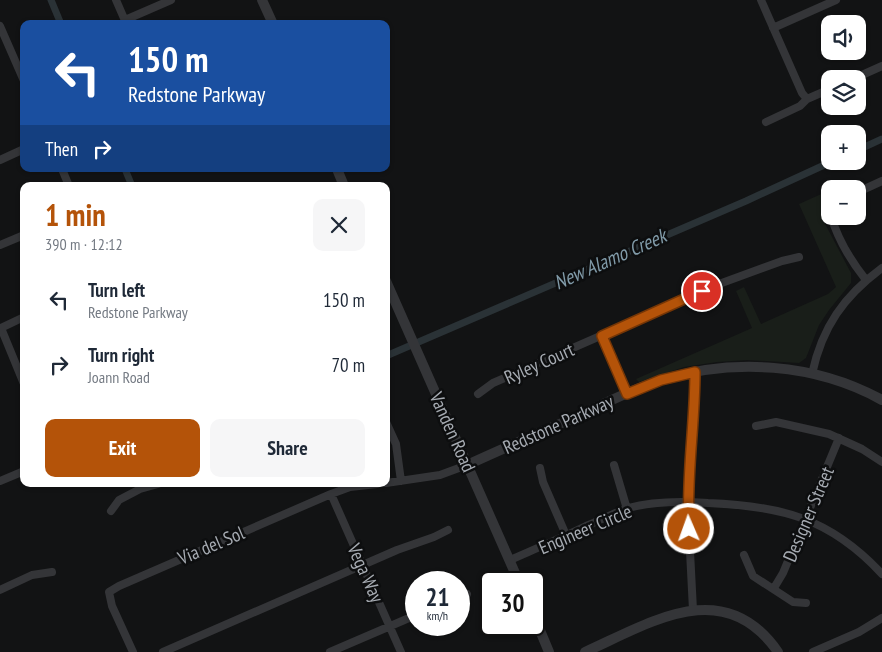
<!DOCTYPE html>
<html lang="en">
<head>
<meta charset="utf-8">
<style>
  body { margin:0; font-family:"PT Sans Narrow",sans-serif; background:#f6f6f7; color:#1f2937; height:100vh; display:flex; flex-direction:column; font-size:19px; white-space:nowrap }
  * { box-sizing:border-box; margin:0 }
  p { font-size:16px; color:#747a83 }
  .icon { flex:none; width:28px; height:28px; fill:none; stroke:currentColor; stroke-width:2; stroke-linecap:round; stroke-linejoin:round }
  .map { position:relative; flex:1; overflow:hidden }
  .side { position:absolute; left:20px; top:182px; width:370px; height:305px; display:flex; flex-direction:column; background:#fff; border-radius:10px; box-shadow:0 1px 4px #0004 }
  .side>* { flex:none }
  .top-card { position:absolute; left:20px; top:20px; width:370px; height:152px; border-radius:10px; box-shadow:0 1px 4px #0004; background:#1a4fa0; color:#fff; overflow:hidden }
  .fabs { position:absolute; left:821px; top:15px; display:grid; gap:10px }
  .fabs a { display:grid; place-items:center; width:45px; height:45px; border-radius:10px; background:#fff; box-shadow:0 1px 4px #0004; font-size:25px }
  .speed { position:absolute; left:405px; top:571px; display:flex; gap:10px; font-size:25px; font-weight:700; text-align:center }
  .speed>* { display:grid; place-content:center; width:65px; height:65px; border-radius:50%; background:#fff; box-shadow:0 1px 4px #0004; line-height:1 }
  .speed small { font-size:12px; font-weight:400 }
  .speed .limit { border:2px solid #111; border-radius:8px; background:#fff; color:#111 }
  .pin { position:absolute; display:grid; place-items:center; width:42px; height:42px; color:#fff; margin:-21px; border:2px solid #fff; border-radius:50%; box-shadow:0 1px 5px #0007 }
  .me { position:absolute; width:55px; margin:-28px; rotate:358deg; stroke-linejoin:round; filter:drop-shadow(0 0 4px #0008) }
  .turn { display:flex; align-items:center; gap:18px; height:105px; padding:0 25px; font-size:22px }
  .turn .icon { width:65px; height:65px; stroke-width:2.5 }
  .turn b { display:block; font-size:35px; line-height:42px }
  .then { display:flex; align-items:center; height:48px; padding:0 25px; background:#0003; gap:10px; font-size:19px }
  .round { display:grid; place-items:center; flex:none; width:52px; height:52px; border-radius:10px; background:#f6f6f7 }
  .overview { display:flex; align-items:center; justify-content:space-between; height:85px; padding:0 25px }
  h1 { font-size:30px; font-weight:800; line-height:38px; color:#b45309 }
  .button { display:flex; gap:10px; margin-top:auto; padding:10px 25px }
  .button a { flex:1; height:58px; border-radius:10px; background:#b45309; color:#fff; font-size:20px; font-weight:800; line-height:58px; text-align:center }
  .button a+a { background:#f6f6f7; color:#1f2937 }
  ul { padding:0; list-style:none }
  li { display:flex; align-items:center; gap:15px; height:65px; padding:0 25px }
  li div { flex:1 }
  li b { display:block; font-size:19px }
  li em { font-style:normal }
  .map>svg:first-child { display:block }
  .green { fill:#191e19 }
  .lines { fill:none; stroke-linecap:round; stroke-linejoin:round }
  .canal { stroke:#2a3236; stroke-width:7 }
  .minor { stroke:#343538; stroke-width:8 }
  .tertiary { stroke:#343538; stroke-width:10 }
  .route-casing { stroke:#753606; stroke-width:12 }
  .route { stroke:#b45309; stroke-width:9 }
  .labels { text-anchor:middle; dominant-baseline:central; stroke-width:5; stroke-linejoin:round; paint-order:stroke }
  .street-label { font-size:19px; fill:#a6abb2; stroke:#0d0e0f }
  .water-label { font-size:20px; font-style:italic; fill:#819ba9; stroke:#0d0e0f }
</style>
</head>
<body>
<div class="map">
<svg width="882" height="652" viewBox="0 0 882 652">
  <rect width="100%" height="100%" fill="#121314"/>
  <path class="green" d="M828 191 830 197C823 203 820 209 822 218L851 273V283L829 310 819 325 806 358 799 363 747 360 717 362 684 367 639 382 636 379 752 328 736 291 744 287 761 324 828 294 836 287 799 204Z"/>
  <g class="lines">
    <path class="canal" d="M51 0 61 24
      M858 150 882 139
      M125 169 132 186
      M386 356 746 201 833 161"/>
    <path class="minor" d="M116 0 126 23
      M761 0 802 93 807 99
      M125 20 171 0
      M0 26 24 81
      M773 28 836 0
      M853 79 882 66
      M766 122 800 106 807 99 830 89
      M0 160 24 149
      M62 169 69 186
      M858 192 882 181
      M831 216C838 240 851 261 866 280
      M0 245 24 235
      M24 317 1 328 24 384
      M602 335 627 394
      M812 374C822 327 844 296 882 268
      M478 394 493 383 719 284 782 261 799 257
      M386 422 396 444 401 481
      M756 426 776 422 829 434 862 449 882 462
      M614 465 627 509
      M540 468 543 482 566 535
      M0 481 24 471
      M386 483 440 475 467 465
      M331 494 401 652
      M111 511 119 500 140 489 158 484
      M744 555 753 576 793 602 806 603
      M510 560C535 549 561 538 586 526 600 520 614 513 628 508 654 501 681 501 708 503 782 506 830 518 882 574
      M774 588 783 573 839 438
      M0 590 32 575 52 572
      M459 597 467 594
      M693 610 688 512 695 372
      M133 652 112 606 109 592 119 586 331 494 350 487 377 484
      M163 652 397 550 434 537 448 530
      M330 652 416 615
      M813 652 859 632 882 618"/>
    <path class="tertiary" d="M262 0 273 24
      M337 169 344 186
      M386 281 519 582
      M467 465C504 448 541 432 578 416 605 403 633 389 661 380 734 358 815 363 882 400
      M534 616 549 652
      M585 652C650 623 724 574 778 652"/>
  </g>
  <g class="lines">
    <defs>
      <path id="route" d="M689 529C686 477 695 424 695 372L661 380 627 394 602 336 702 291"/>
    </defs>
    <use href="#route" class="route-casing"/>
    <use href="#route" class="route"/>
  </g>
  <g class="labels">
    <g class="street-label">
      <text transform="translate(539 363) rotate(-24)">Ryley Court</text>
      <text transform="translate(558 424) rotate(-24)">Redstone Parkway</text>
      <text transform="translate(453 432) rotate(66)">Vanden Road</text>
      <text transform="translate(808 514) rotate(-67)">Designer Street</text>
      <text transform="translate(585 529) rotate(-23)">Engineer Circle</text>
      <text transform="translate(211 545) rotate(-23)">Via del Sol</text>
      <text transform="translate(366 573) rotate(66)">Vega Way</text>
    </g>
    <g class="water-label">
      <text transform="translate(610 259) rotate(-24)">New Alamo Creek</text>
    </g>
  </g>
</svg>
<div class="fabs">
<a><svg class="icon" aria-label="sound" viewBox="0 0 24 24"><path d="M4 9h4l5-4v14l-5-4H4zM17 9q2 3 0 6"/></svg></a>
<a><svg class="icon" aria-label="layers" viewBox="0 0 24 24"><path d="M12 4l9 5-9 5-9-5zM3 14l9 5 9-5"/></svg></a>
<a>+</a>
<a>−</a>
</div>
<div class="speed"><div>21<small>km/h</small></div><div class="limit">30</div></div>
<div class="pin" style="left:702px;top:291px;background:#d93025"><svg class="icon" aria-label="arrive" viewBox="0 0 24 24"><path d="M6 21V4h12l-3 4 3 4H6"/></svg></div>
<svg class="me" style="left:689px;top:529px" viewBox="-20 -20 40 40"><circle r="17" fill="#b45309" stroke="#fff" stroke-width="3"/><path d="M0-11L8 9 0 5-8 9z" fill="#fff"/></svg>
<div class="top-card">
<div class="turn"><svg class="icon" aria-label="left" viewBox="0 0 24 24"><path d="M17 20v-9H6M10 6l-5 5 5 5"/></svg><div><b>150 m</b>Redstone Parkway</div></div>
<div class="then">Then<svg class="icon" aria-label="right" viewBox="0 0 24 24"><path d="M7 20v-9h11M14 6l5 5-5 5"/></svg></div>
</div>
<section class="side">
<div class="overview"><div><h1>1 min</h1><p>390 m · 12:12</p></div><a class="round"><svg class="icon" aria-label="close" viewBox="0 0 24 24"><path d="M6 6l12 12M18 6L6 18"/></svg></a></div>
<ul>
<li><svg class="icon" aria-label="left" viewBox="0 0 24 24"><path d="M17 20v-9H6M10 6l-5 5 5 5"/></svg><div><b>Turn left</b><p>Redstone Parkway</p></div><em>150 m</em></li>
<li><svg class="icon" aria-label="right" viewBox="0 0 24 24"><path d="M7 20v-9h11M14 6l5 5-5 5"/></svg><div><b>Turn right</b><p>Joann Road</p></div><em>70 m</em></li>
</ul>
<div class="button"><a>Exit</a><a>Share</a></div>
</section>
</div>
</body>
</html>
